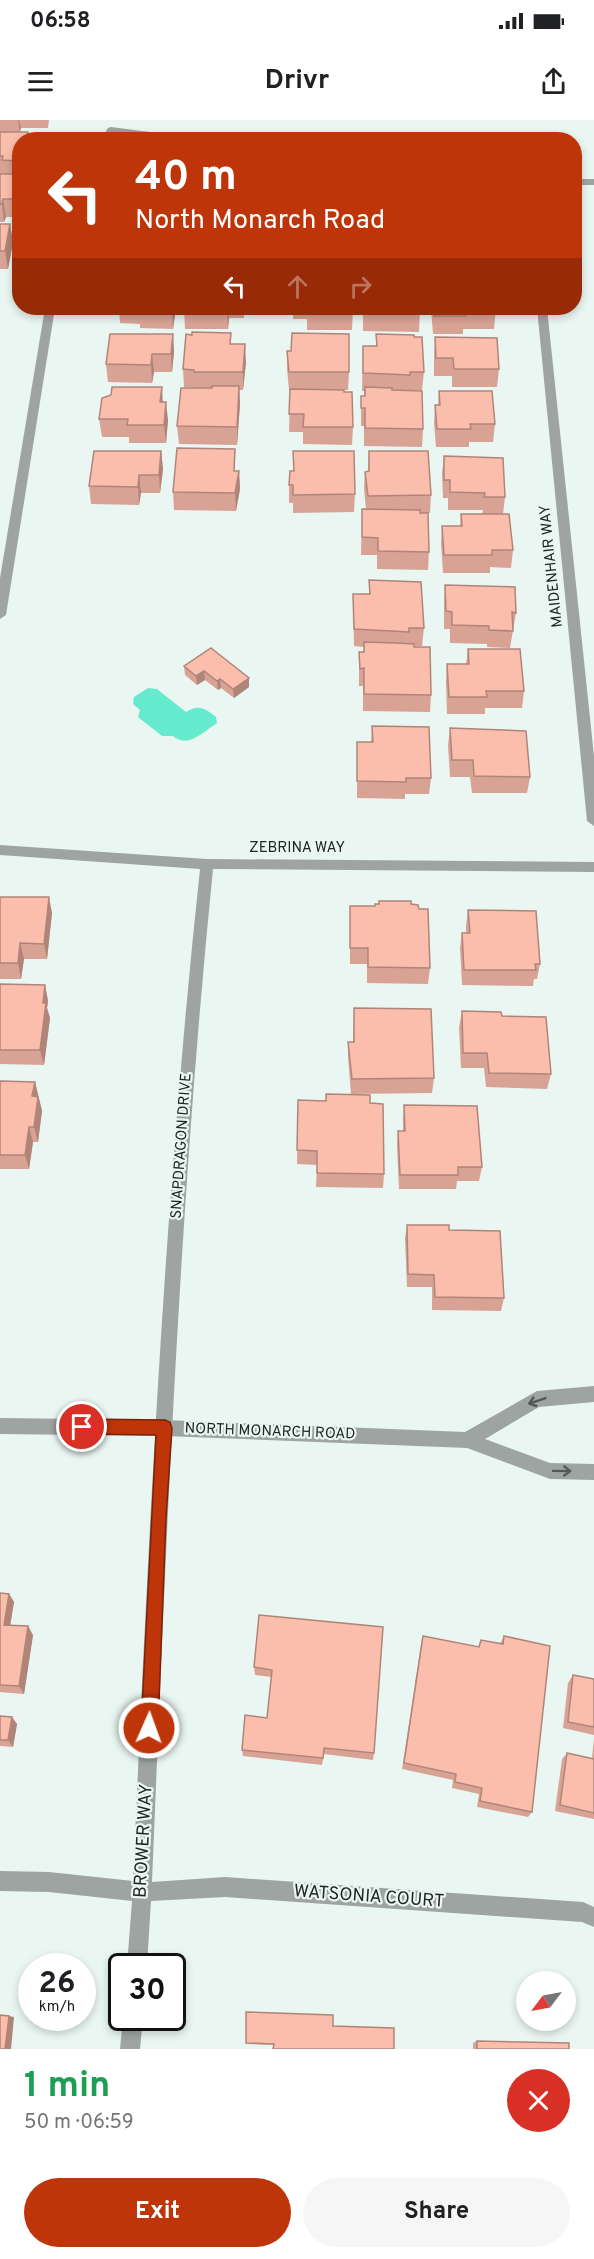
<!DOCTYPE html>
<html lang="en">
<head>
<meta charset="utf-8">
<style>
  body { margin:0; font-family:Overpass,sans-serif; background:#f6f6f6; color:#202124; height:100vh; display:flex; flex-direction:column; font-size:22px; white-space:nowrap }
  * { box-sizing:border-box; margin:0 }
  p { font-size:20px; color:#757577 }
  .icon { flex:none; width:33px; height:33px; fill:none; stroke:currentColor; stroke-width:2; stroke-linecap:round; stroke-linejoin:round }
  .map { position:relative; height:1929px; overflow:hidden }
  .side { display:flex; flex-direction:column; background:#fff; flex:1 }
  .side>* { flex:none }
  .top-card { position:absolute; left:12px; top:12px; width:570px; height:183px; border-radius:24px; box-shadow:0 3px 9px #0003; background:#be350a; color:#fff; overflow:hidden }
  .needle { width:39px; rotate:238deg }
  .tools { position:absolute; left:516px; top:1851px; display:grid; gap:12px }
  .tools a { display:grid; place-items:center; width:60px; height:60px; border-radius:50%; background:#fff; box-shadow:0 3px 9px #0003; font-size:30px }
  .speed { position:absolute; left:18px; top:1833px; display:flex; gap:12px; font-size:30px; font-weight:700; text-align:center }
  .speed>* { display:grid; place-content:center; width:78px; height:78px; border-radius:50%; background:#fff; box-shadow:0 3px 9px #0003; line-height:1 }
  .speed small { font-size:15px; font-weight:400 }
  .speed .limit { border:3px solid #111; border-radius:9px; background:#fff; color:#111 }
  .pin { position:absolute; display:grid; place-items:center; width:51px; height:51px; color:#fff; margin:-26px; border:3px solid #fff; border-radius:50%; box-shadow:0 2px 6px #0007 }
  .me { position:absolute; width:66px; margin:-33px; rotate:2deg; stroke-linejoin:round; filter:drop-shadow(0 0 4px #0008) }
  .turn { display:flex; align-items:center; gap:21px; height:126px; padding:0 24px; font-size:27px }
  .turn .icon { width:78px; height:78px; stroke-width:2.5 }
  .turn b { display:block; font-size:42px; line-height:51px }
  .lanes { display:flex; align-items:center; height:57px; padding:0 24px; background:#0003; justify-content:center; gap:30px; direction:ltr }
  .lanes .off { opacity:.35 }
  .round { display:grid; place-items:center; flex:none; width:63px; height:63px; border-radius:32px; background:#f6f6f6 }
  .overview { display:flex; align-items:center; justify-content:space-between; height:102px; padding:0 24px }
  h1 { font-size:36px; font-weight:700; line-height:45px; color:#1e9e55 }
  .button { display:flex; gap:12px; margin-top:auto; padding:12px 24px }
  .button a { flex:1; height:69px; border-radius:36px; background:#be350a; color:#fff; font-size:24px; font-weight:700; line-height:69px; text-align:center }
  .button a+a { background:#f6f6f6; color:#202124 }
  .status { display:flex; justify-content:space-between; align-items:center; height:42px; padding:0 30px; background:#fff; direction:ltr }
  .status svg { height:16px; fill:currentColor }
  header { display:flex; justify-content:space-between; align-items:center; height:78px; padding:0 24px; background:#fff; font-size:27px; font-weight:700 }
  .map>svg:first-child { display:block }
  .water { fill:#67ebce }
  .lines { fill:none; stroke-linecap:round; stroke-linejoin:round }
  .minor { fill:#9ea4a2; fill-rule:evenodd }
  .tertiary { fill:#9ea4a2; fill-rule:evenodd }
  .wall { fill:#d8a395 }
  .shaded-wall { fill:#b08579 }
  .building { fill:#fbbead; stroke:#b08579; stroke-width:1.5 }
  .oneway { stroke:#545957 }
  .route { fill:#be350a; stroke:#7c2206; stroke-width:1.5 }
  .labels { text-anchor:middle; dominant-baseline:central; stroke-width:4.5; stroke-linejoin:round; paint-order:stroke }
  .street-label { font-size:15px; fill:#222725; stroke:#e9f6f2 }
  .near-street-label { font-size:18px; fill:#222725; stroke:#e9f6f2 }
</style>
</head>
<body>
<div class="status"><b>06:58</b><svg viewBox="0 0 49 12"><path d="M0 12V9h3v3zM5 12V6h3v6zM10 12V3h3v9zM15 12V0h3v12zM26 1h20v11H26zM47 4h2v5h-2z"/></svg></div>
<header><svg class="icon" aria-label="menu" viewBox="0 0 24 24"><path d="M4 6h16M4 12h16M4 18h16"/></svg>Drivr<svg class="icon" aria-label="share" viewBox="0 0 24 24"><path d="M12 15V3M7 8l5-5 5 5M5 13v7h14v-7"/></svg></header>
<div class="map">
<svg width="594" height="1929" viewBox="0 0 594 1929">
  <rect width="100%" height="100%" fill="#e9f6f2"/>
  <path class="water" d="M148 568 157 569 186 592C199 584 205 588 216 597L217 603C203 612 188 629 173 616H162L138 597 140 590 133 584 134 577Z"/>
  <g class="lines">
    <path class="minor" d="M111 7 189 17 193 20H163L114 13 109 20H100L108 8Z
      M574 59H594V65H574Z
      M45 188H55L6 495 0 499V458Z
      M537 188H547L594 636V706L587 701Z
      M0 725 207 739 594 742V752L213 749C179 1086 166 1424 152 1762L225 1757 583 1782 594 1787V1807L582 1802 225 1777 151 1781 147 1846H127L132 1781 49 1772 0 1771V1751L49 1752 133 1761C148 1423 164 1085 200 749L0 735Z
      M123 1898H143L140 1929H120Z"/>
    <path class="tertiary" d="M594 1266V1282L539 1287 485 1319 550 1343 594 1344V1360L550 1359 467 1328 165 1316 0 1314V1298L165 1300 465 1312 537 1271Z"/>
  </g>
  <path class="wall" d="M0 0H49L48 8H21L20 12H0Z
    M0 12 20 20V97H6L4 102H0Z
    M0 104H10L13 122 8 149H0Z
    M119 188H176L173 209 140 208V204L120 203Z
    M184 188H244V198H229L228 209H185Z
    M293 188H353L352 210H307V199H293Z
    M363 188H420L419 212 363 211Z
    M431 188H496L494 209H463V214H433Z
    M173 214 174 232 172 252H154L152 263 108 262 106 244Z
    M376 214 414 217 424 252 422 270H409L423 309 422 327 364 326V306H361V276H364V271H362L363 226H376Z
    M435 217 499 249 497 267H452V256H434V235Z
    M231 224 246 242 243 270H239L240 284 237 325 179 324 177 306 195 268 184 267 183 249Z
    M287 231 349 252 348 270H340L344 272 353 307 352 325 303 324V312H289L290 270H289L287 249Z
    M439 271 495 304 493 322H469V327H436L434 303 435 285H438Z
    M163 282 168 300 166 323H129V317H102L99 299Z
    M235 329V351H239L240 369 236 391 174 390 173 372Z
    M161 331 163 349 160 373H141L139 385 91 384 89 366Z
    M369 331 431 375 430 393H420L429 432 428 450 377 449V435H361L362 389H366L364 369 365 352H368Z
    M444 336 505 377 503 394 513 430 511 448 490 447V453H443L441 423 442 406H460L461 394H482L483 390H448V378H443L442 354Z
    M293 351 355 374 354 392 293 393V383H289V365Z
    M369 460 424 508 422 526H414L431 575 430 592 363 591V566H359V532H363L364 527 354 526 353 474H369Z
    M445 465 516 493 510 528 487 527V524L450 523V509H444V482Z
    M211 528 249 567 234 578 221 568 218 570 205 560 197 565 185 555 184 546Z
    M468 529 524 571 522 588H485V594H447L446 561 447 544H466Z
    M372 606 431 658 429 674H405V679L357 678V622H371Z
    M450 608 530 657 527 673H472L470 657H450L448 625Z
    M0 777 52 793 47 839H24L21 859H0Z
    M411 784 430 848 428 864 367 863V844H350V786H375Z
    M468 790 540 844 537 859H534L533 866 462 865 460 828 462 813H466V806Z
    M0 864 45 865 48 881 47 888 50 898 44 945 0 944Z
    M354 888 434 958 432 973 351 974 348 937V922H353Z
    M462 891 502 896 551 954 547 969 486 967 484 948H461L459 907Z
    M0 961 35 962 42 991 38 1022H33L29 1049H0Z
    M298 980 370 983 384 1054 383 1068 316 1067 317 1045 297 1044Z
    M404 985 482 1047 479 1061H457L456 1069H399L397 1025 398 1011H403V1000Z
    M407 1105 449 1110 504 1178 501 1191 432 1190V1167H407L405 1118Z
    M0 1473 9 1474 14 1482 10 1505 33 1515 24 1574 0 1572Z
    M259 1495 374 1633 373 1640 324 1634 322 1645 243 1636 242 1630 267 1598 272 1557 255 1555 254 1547Z
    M423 1516 478 1527 481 1520 500 1524 504 1516 532 1692 528 1697 477 1687 479 1674 452 1668 453 1660 402 1649 421 1524Z
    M573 1555 594 1559V1615L563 1608 568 1563Z
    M0 1596 17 1604 13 1627 0 1626Z
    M594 1618V1699L555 1691 562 1639 567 1633 592 1638Z
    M333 1906 274 1925 247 1924 246 1923Z
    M477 1921 569 1929H473V1923Z"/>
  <path class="shaded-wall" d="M18 0H19L21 8 20 12Z
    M20 65V97L17 79Z
    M3 79 6 97 4 102 2 84Z
    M10 104 13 122 8 149 5 131Z
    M172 188H176L173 209 172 191Z
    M227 188H228L229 198 228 209Z
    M173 214 174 232 172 252 171 234Z
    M245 224 246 242 243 270V252Z
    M152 234 154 252 152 263 151 245Z
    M239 266 240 284 237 325V307Z
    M162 267 163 285 160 282Z
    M166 282 168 300 166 323 164 305Z
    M161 331 163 349 160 373 159 355Z
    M239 351 240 369 236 391 235 373Z
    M139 355 141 373 139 385 138 367Z
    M204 551 205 560 197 565 196 556Z
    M249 558V567L234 578 233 569Z
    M220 559 221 568 218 570 217 561Z
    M49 777 52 793 47 839 44 824Z
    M20 823 24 839 21 859 18 843Z
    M45 865 48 881 47 888 50 898 44 945 40 930 43 883Z
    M35 962 42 991 38 1022 34 1007 32 976Z
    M29 1007 33 1022 29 1049 25 1035Z
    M9 1474 14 1482 9 1513 4 1505Z
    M28 1506 33 1515 24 1574 19 1566Z
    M12 1597 17 1604 13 1627 8 1620Z
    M9 1896 14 1897 11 1929H5Z"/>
  <path class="building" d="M0 12H28L27 20H20V35L18 41 2 40 3 36H0Z
    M0 54H20V65L17 79H3L2 84H0Z
    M0 104H10L5 131H0Z
    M139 188H172V191L139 190Z
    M184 188H227V191H184Z
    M307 188H353V192H307Z
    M363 188H420V194L363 193Z
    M434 188H496V191H464L465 196H434Z
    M192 212 231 213 230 224H245L243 252H194V250L183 249 186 214 192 215Z
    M292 213 349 214V252H289L287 231H291Z
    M110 214H173L171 234H152L151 245 106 244Z
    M376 214 414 215V217H422L424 252H410V255L363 253V226H377Z
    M435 217 497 218 499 249H454L453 238H436Z
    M212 266H239L237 307 177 306 181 268H212Z
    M112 267H162L160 282H166L164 305H127L128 299H99L102 278 111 275Z
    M365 267 392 268V270L422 271 423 309 365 308V288H361V276H365Z
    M290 269 344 270V272H352L353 307H303L304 294H289Z
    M439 271H492L495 304H470L471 309H437L435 285H440Z
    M177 328 235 329 234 351H239L235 373 173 372Z
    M94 331H161L159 355H139L138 367 89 366Z
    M293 331H354L355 374 293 375V365H289L290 351H294Z
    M369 331H428L431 375 368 376 365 352 369 351Z
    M444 336 503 338 505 377H484L485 373 450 372V360H444Z
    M362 389 420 390V393H428L429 432 378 431V418L362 417Z
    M461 394H509L513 430H492V435H444L442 406H462Z
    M369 460 421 462 424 508H409V512L354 509 353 474H370Z
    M445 465 515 467 516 493 512 492 513 511 489 510V506L452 505V492L446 491Z
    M364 522 396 523 414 524V527H430L431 575 364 574V548L360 549 359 532H364Z
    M211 528 249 558 233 569 220 559 217 561 204 551 196 556 184 546Z
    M468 529H520L524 571H486L487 577H449L447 544H469Z
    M372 606 429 607 431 658H406V662L357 661V622H373Z
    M450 608 526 611 530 657 474 656 473 640H452Z
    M0 777H49L44 824 20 823 18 843H0Z
    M379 781H411V784L418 785 419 789H428L430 848 368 847V828H350V786H375V784H379Z
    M468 790 536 791 540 844H535L536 850H464L462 813H470Z
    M0 864 45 865 43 883H46L40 930H0Z
    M354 888 431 889 434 958 352 959 348 922H354Z
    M462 891 501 892 502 896 546 897 551 954 489 953 487 933H463Z
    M0 961 35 962 32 976 38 977 34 1007H29L25 1035H0Z
    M326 974 370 975V983L383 984 384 1054 317 1053V1031L297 1030 298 980 326 981Z
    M404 985 477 986 482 1047H458V1055H400L398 1011H405Z
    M407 1105H449V1110L500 1111 504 1178 435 1177 434 1155 408 1154Z
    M0 1473 9 1474 4 1505 28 1506 19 1566 0 1565Z
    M259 1495 383 1507 374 1633 324 1628 323 1638 242 1630 245 1595 267 1598 272 1550 254 1547Z
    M423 1516 479 1527 481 1520 503 1524 504 1516 550 1526 532 1692 480 1681 482 1668 455 1662 456 1654 404 1643Z
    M573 1555 594 1559V1607L568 1602Z
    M0 1596 12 1597 8 1620H0Z
    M567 1633 594 1639V1693L560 1685Z
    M246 1892 333 1895V1906L394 1908V1929H273L274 1924 246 1923Z
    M0 1895 9 1896 5 1929H0Z
    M477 1921 569 1923V1929H477Z"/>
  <defs><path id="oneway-shaft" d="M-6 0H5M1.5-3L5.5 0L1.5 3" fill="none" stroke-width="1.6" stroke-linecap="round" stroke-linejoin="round" transform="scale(1.5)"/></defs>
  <g class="oneway">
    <use href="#oneway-shaft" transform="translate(537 1281) rotate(161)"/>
    <use href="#oneway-shaft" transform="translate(562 1351) rotate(1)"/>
  </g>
  <path class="route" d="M82 1299 165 1300 170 1302 172 1308 166 1398 158 1608 155 1614 149 1617 143 1614 141 1608 156 1315 82 1314 76 1312 74 1307 76 1301Z"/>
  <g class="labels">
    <g class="street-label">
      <text transform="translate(552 446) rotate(-96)">MAIDENHAIR WAY</text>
      <text x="297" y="728">ZEBRINA WAY</text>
      <text transform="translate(182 1026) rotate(-86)">SNAPDRAGON DRIVE</text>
      <text transform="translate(270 1312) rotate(2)">NORTH MONARCH ROAD</text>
    </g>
    <g class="near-street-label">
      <text transform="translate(144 1721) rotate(-87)">BROWER WAY</text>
      <text transform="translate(369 1777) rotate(4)">WATSONIA COURT</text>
    </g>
  </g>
</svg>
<div class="tools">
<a><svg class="needle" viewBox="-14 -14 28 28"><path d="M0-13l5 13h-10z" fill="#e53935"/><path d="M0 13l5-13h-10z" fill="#757577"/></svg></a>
</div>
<div class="speed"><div>26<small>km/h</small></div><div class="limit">30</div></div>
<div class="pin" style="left:82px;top:1307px;background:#d93025"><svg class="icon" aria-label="arrive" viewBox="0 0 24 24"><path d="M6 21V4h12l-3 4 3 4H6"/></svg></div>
<svg class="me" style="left:149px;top:1608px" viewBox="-20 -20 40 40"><circle r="17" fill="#be350a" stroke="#fff" stroke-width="3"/><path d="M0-11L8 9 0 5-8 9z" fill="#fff"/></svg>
<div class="top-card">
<div class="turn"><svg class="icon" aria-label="left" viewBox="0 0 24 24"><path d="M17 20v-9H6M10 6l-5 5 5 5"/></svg><div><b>40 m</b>North Monarch Road</div></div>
<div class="lanes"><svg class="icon" aria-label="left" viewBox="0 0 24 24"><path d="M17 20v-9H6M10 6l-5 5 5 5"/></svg><svg class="icon off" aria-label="ahead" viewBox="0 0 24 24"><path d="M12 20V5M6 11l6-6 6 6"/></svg><svg class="icon off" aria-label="right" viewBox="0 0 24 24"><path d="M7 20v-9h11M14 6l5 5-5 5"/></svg></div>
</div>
</div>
<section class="side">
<div class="overview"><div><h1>1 min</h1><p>50 m · 06:59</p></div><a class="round" style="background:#d93025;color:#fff"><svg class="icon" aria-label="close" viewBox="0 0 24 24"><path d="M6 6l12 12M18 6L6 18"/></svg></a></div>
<div class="button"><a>Exit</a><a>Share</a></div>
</section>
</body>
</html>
